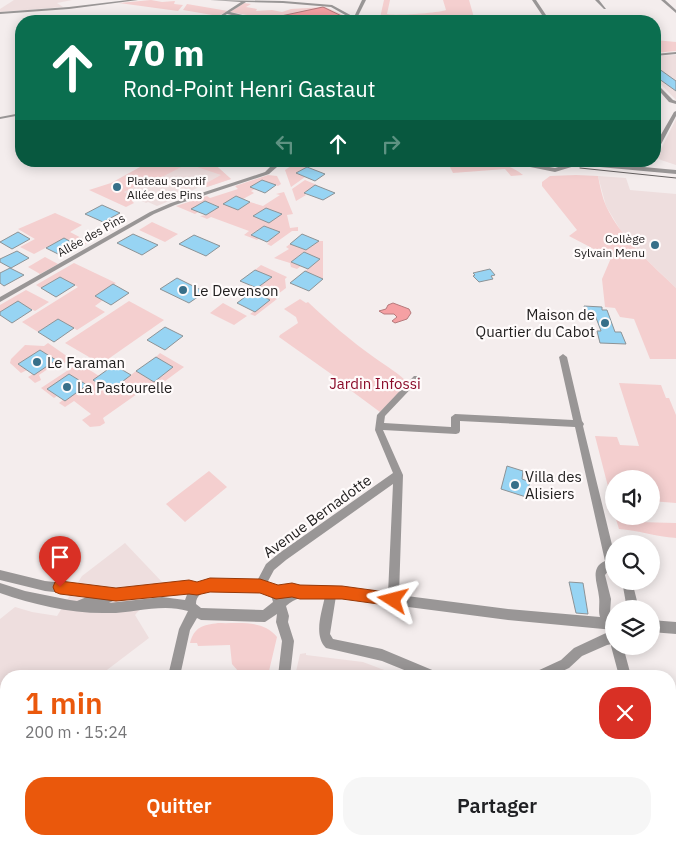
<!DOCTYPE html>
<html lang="fr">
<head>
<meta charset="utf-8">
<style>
  body { margin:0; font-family:"IBM Plex Sans",sans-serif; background:#f6f6f6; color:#202124; height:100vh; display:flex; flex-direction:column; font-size:19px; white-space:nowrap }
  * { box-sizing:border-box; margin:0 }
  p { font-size:16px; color:#757577 }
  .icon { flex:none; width:28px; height:28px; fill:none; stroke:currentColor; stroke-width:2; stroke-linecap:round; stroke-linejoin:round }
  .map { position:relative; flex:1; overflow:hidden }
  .drawer { position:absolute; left:0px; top:670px; width:676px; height:175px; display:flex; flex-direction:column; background:#fff; border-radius:20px 20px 0 0; box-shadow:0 2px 12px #0003 }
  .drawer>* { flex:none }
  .guide { position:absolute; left:15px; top:15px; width:646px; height:152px; border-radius:20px; box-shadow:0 2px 12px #0003; background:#0b6e4f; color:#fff; overflow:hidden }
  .fabs { position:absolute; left:605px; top:470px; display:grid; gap:10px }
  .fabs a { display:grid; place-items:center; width:55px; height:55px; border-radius:50%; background:#fff; box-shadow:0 2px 12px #0003; font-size:25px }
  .pin { position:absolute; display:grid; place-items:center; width:42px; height:42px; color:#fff; margin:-51px -21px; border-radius:50% 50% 50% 0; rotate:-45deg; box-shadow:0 0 5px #0007 }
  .pin .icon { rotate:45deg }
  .me { position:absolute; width:55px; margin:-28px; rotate:279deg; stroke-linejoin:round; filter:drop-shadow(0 0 4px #0008) }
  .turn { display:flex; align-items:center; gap:18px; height:105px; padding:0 25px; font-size:22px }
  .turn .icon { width:65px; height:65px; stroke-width:2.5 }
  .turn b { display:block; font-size:35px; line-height:42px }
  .lanes { display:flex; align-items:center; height:48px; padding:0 25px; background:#0003; justify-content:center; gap:25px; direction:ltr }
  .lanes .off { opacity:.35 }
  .round { display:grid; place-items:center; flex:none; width:52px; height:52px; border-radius:20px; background:#f6f6f6 }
  .head { display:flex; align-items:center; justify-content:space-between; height:85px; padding:0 25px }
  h1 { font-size:30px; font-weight:600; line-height:38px; color:#ea580c }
  .action { display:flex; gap:10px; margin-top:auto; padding:10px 25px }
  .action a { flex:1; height:58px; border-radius:20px; background:#ea580c; color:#fff; font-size:20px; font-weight:600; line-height:58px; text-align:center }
  .action a+a { background:#f6f6f6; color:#202124 }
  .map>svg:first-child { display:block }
  .built { fill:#eedede }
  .green { fill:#f4cfcf }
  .water { fill:#f5a0a3; stroke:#b67a7c }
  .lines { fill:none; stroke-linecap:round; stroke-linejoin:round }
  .stream { stroke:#b67a7c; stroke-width:1 }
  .building { fill:#97d4f3; stroke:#8d9396 }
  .minor { fill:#999696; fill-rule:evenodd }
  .tram { stroke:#656161; stroke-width:1 }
  .route { fill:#ea580c; stroke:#983908 }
  .poi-dot { fill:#376f89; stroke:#fffbfb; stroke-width:2 }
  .labels { text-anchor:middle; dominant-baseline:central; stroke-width:4.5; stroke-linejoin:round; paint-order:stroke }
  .far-poi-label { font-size:12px; fill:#222020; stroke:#fffbfb; text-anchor:start }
  .far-street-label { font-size:12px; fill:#222020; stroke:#fffbfb }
  .poi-label { font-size:15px; fill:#222020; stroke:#fffbfb; text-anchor:start }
  .park-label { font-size:15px; fill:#8a0b29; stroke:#fffbfb }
  .street-label { font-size:15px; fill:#222020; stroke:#fffbfb }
</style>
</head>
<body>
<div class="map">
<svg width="676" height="845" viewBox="0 0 676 845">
  <rect width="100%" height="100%" fill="#f4eded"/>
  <path class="built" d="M14 0H72L57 3 63 7 0 12V9Z
    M676 55V100L655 78V56Z
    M676 119V165L661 160 657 157Z
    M193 161 201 165 211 161 231 179 207 187 203 185 179 197 157 206 148 202 146 203 124 192 155 177 158 178Z
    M598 176 626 178 630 190 676 194V288L645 258 621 231 606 206Z
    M125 543 163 583 135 615 149 638 99 676H6V745L0 749V619L15 607 32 612 57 616 82 576Z
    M306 653V655L363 662 400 676H295L300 654Z"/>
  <path class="green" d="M151 0 162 2 175 1 174 4 183 5 178 11 119 3Z
    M384 0H390L387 14C393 16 440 13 446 10L443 0H469L475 21H451V17H449L448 21H419L420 20 405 21V15L403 16V21H362L380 18Z
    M244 3 251 4 246 7 257 9 256 11 272 10 282 12 291 9 325 7 357 21H326L315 18 306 21H263L247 15 230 12Z
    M187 4 228 11 218 16 183 10Z
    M655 40 676 42V51L655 53Z
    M151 161H193L158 179 155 177 124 192 137 199 132 201 134 203 126 207 89 190 111 183Z
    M193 161H211L231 179 207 187 203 185 221 175 197 167 201 165Z
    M443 161C470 161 501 157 523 175L511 176 505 169 453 173 449 165 446 166Z
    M297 162 308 166 296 173 305 177 291 187 285 170Z
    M268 175 277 176 281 184 278 186 262 180 251 187 255 189 251 191 254 193 243 199 236 196 224 204 238 210 250 202 263 206 280 195 276 194 284 192 293 214 287 215 290 228 298 227V231H292L271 246 267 244 269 242H267L279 232 264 226 251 234 259 238 257 240 244 235 249 231 211 217 207 219 200 216 206 215 218 206 205 201 192 209 198 212 195 214 176 206 207 196 210 198 238 189 235 186Z
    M576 175 598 176C600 186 602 197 606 206 621 238 651 264 676 288V359H650L634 319 620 317 615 308 605 307 602 279 611 258 569 236 577 230 542 186V182L550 176Z
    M305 180 317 185 304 193 306 195 296 201 292 189Z
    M55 213 82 225 70 232 89 242 63 256 60 255 77 245 64 238 34 254 20 247 35 239 18 229Z
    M152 222 178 234 165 242 139 230Z
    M319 241H323V279L305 271 320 259 303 252 291 262 301 266 297 269 291 267 290 263 274 258 289 249 286 247 290 244 306 250Z
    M45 257 58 264 40 274 28 267Z
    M74 263 116 283 96 296 103 300 95 306 105 312 77 330 58 319 38 332 22 322 78 287 60 277 41 288 36 285Z
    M261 265 287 277 285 279 286 288 274 297 277 299 255 316 250 314 270 300 253 291 271 278 255 270Z
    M26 290 49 302 35 311 18 302 0 312V305Z
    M300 299 306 303 308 302C329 322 351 341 375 358 386 366 400 374 408 383L380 412 334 378V376L279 337 280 335 298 323 296 317 284 309Z
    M129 301 164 320 101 364 65 343Z
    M223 303 247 316 234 325 210 313Z
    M48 343 71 359 64 363 61 360 39 375 41 380 35 383 28 377 56 360 40 350 18 364 27 370 21 373 10 363 11 359 25 345 44 346Z
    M160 353 184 367 153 390 147 387 103 418 105 423 100 426 90 427 82 420 91 414 74 401 65 407 59 403 63 400 65 401 86 384 69 374 48 389 57 396 54 398 41 388 79 363 99 376 93 381 110 391 136 371 154 382 173 367 156 357Z
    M619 383 661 385 666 398H669L676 415V503L651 501V479H614V510L595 436 617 437 620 445 639 446Z
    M209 471 227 487 185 522 166 504Z
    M615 516H635L637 522 676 523V538C656 537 638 530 619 529Z
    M218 623C239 624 263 619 277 637L269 671 277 672 276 676H249L246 672 238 671 232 664 230 645 198 646 197 643H190C194 627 203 625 218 623Z"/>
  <path class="water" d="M323 7 352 21H334L315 16 299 20 281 16Z
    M393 303 409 309 411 313 407 319 395 323 392 321 397 317 394 314H384L379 311 386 309 388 305Z"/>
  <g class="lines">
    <path class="stream" d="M406 16H425
      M427 17H454
      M363 21 403 16"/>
  </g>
  <path class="building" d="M655 66 676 81V91L655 76Z
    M307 167 325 174 315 181 296 173Z
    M262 180 276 185 265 193 250 187Z
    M315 185 335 193 323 200 304 193Z
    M236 196 250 202 238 210 223 204Z
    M205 201 219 207 206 215 191 209Z
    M102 205 120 213 103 222 85 214Z
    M266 208 282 214 269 223 253 216Z
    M264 226 280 232 267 242 251 235Z
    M18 232 30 239 12 249 0 242Z
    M133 234 158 245 142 255 117 243Z
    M302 234 319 241 306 250 290 244Z
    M194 235 220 246 206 256 179 244Z
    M64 238 77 245 60 255 46 248Z
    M17 251 29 258 11 268 0 262V259Z
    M304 252 320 259 308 269 291 262Z
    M10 268 24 275 4 286 0 283V273Z
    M490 269 495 275 491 276 493 279 479 282 473 276 475 275 473 273Z
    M255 270 272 277 257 288 240 281Z
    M305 271 323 279 309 291 290 283Z
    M60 277 75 285 56 297 41 288Z
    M177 278 205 292 189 303 160 289Z
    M113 284 129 293 111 305 95 296Z
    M253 291 270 300 255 312 237 303Z
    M18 301 32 310 12 323 0 315V312Z
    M584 306 602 307V310H607L615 332H621L626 344 600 343 597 331H601L595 315 587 314Z
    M58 319 74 328 54 342 38 332Z
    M165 327 183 336 165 350 147 340Z
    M40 350 56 360 34 375 18 364Z
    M156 357 173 367 154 382 136 371Z
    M114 365 131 375 110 391 93 380Z
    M69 374 87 385 65 401 47 389Z
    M507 466 523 471 522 479 530 482 526 497 501 489Z
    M569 582 583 583 588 614 576 613Z"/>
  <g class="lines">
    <path class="minor" d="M128 0H138L69 9 0 14V12L69 7Z
      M210 0 283 1 332 5 354 17 362 0H366L357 18 362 21 354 20 331 7 283 3 246 2 230 12 259 19V21L227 14 216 21H212L241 2Z
      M532 0H536L550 21H546Z
      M595 0H599L606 9H604Z
      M661 0H665L676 10V13Z
      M676 52V54L655 56V54Z
      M655 82 673 100 676 101V104L669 102 655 86Z
      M676 111V116L658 150 655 152V145L674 112Z
      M21 113V115L0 119V117Z
      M273 161H279L277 167 269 174 175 205 154 214 0 302V297L150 212 171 203 265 172 272 165Z
      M501 161H515L555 168 578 161 676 170V174L578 165 555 172Z
      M563 354 567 357 582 421 584 424 583 426 614 553V571L610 569 605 575 611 599 610 613 611 618H614V630L508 620 393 605 336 596 330 634 333 639 382 649 437 672 439 676H419L382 661 326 648C313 635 322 612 325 596 310 595 297 596 286 606L289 616 288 622 294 641 290 676H278L282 641 276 622 277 614 265 622 201 620 197 618 190 630 180 676H168L179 629 188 611C162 603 135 613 109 613 72 614 35 605 0 593V583L25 591 70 600 77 601 89 596 45 591 0 580V570L45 581 117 589 189 582 197 584 210 580 257 581 266 564 278 554 393 473 375 430 377 415 414 376H420L421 378 385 416 384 423 451 427V417L455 414 573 420 559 357ZM460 421 575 427 605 561C589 568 598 584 599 597 600 604 598 611 600 617L508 609 399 595 403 475 383 430 456 434 459 433 460 431ZM393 484 388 594 336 586 310 585 300 587 292 585 277 587 267 583 274 570 286 560ZM210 590 260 591 271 595 273 602 263 610 201 608 196 604C196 595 202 593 210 590ZM188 592 185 600 162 597 109 603 117 599Z
      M622 581H632L639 609H627Z
      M651 620 676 622V634L651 632Z
      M614 632V646H623L631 676H619L611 646 612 644 607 645 582 656 569 668 552 676H533L535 672 561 660 574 648 606 633Z
      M670 721 676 723V735L670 733Z
      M6 819V835L0 838V822Z
      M237 839H251L249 845H235Z
      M283 839H297L295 845H281Z
      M469 839H483V845H469Z"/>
    <path class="tram" d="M580 168 676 178"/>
  </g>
  <path class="route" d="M210 578 260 579 278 585 292 583 300 585 342 586 393 593 398 595 400 600 398 604 393 606 342 599H300L292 597 276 599 260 593 210 592 197 595 189 594 116 601 60 594 55 592 53 587 55 582 60 581 116 588 189 580 197 582Z"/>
  <g class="poi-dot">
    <circle cx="117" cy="187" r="5"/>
    <circle cx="655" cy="245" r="5"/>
    <circle cx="183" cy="290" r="5"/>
    <circle cx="605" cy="323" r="5"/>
    <circle cx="37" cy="362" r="5"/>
    <circle cx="67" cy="387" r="5"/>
    <circle cx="515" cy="485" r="5"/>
  </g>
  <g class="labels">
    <g class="far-poi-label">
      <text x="127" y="180">Plateau sportif<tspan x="127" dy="14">Allée des Pins</tspan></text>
      <text x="645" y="238" text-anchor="end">Collège<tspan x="645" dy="14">Sylvain Menu</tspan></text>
    </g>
    <g class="far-street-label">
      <text transform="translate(91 235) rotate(-29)">Allée des Pins</text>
    </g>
    <g class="poi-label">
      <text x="193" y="290">Le Devenson</text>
      <text x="595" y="314" text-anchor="end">Maison de<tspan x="595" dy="17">Quartier du Cabot</tspan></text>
      <text x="47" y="362">Le Faraman</text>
      <text x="77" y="387">La Pastourelle</text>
      <text x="525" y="476">Villa des<tspan x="525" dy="17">Alisiers</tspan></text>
    </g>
    <g class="park-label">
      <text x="375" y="383">Jardin Infossi</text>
    </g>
    <g class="street-label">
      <text transform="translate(317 516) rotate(-36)">Avenue Bernadotte</text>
    </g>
  </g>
</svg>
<div class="fabs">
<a><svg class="icon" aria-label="sound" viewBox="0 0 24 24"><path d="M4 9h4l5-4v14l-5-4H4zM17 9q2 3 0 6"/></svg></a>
<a><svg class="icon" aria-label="search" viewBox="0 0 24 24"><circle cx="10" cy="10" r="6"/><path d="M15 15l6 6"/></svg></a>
<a><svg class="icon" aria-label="layers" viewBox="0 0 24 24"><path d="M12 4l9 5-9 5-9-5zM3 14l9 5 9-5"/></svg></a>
</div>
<div class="pin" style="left:60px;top:587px;background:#d93025"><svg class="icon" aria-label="arrive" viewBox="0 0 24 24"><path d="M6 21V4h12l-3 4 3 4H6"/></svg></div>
<svg class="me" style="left:393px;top:600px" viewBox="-20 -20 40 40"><path d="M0-17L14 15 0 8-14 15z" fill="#ea580c" stroke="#fff" stroke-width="4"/></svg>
<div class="guide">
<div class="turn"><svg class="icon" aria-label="ahead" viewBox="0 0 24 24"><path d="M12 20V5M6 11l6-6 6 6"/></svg><div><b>70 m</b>Rond-Point Henri Gastaut</div></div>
<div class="lanes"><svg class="icon off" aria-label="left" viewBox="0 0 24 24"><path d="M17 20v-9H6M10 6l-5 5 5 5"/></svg><svg class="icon" aria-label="ahead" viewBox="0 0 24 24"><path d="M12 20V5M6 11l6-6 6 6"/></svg><svg class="icon off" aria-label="right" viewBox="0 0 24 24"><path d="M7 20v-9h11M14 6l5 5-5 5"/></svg></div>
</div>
<section class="drawer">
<div class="head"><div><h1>1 min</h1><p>200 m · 15:24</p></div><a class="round" style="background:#d93025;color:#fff"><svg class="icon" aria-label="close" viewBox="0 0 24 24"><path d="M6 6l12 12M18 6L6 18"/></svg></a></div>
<div class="action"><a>Quitter</a><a>Partager</a></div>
</section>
</div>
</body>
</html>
